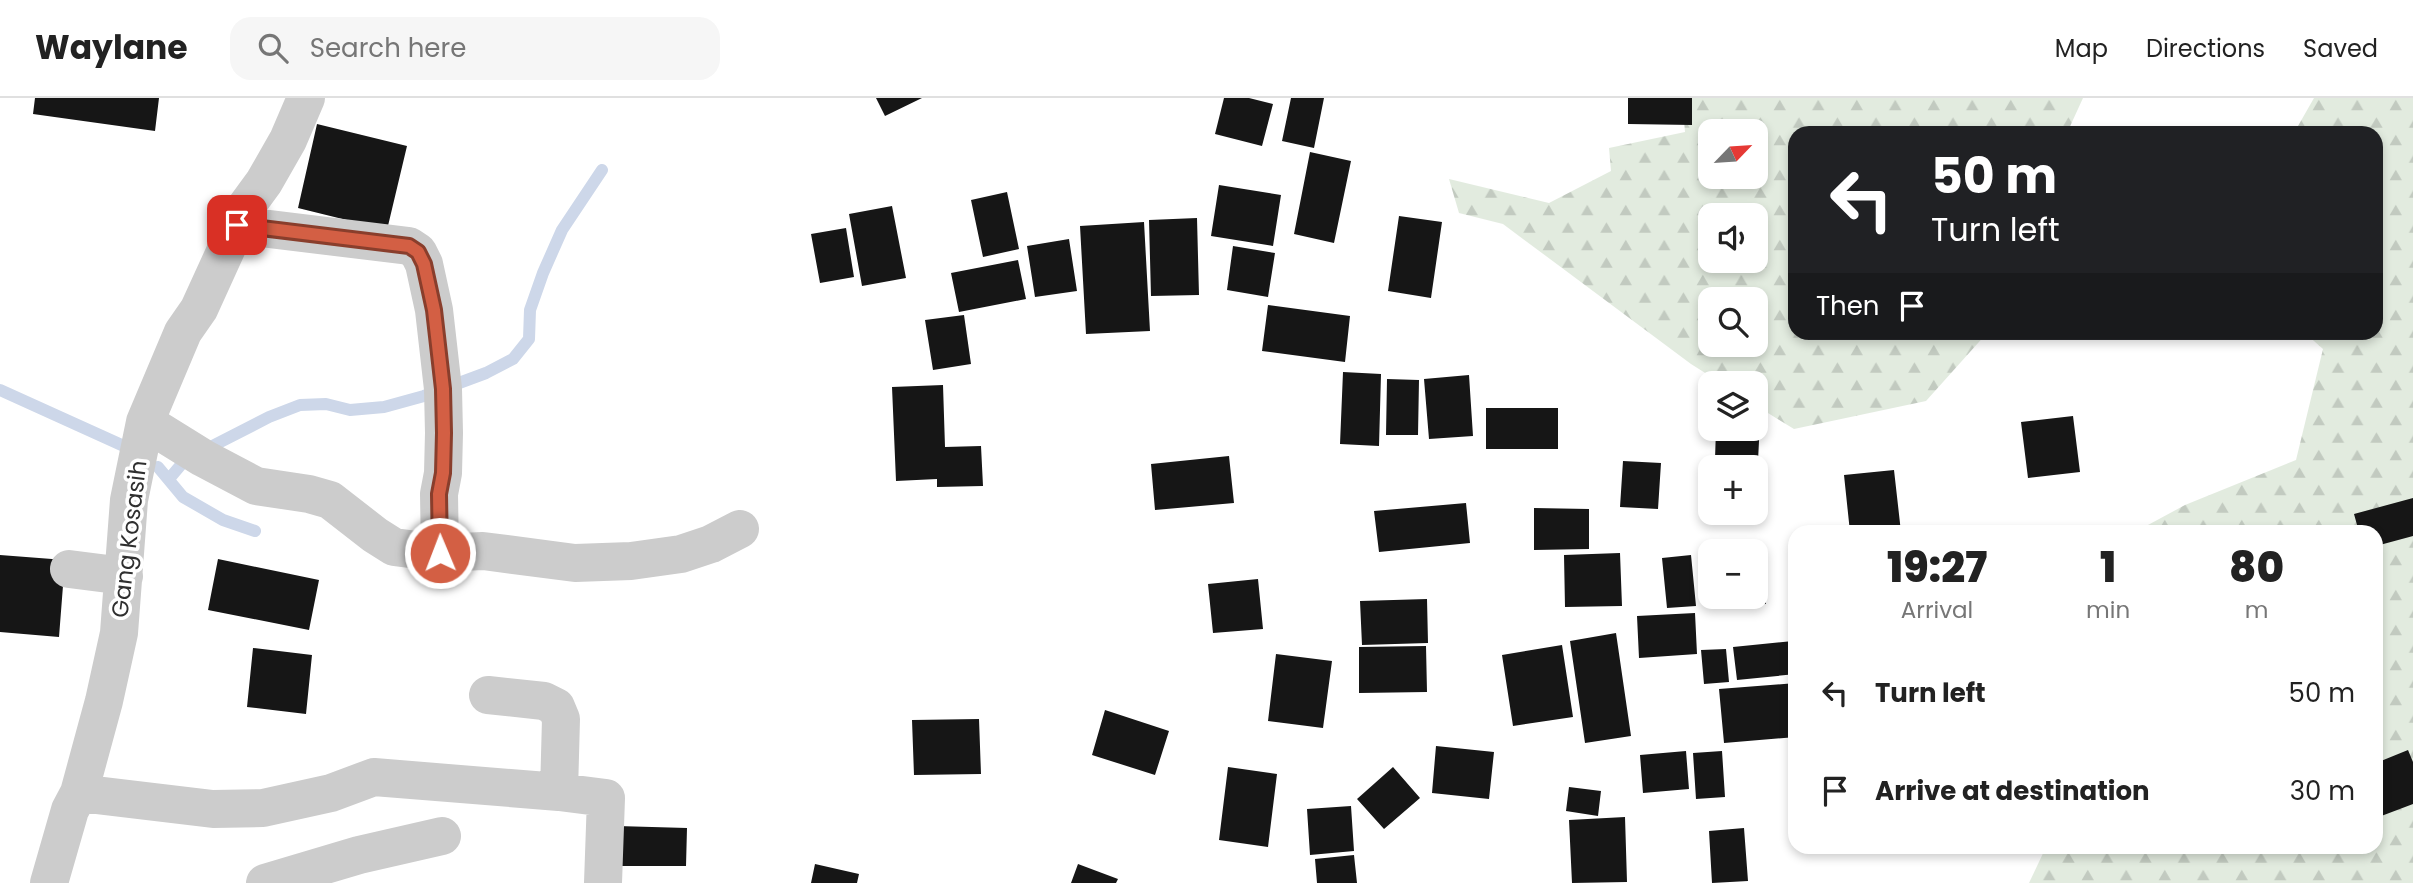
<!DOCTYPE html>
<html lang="en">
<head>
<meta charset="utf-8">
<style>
  body { margin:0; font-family:Poppins,sans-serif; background:#f6f6f6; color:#222; height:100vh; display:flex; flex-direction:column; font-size:26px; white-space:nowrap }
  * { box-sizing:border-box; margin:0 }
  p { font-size:23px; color:#767676 }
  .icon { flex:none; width:38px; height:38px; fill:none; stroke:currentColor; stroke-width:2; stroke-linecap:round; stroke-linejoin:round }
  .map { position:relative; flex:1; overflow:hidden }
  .details { position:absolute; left:1788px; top:427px; width:595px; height:329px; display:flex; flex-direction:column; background:#fff; border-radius:21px; box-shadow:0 4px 10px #0003 }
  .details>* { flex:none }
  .hud { position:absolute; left:1788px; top:28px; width:595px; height:214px; border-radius:21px; box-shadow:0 4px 10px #0003; background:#202124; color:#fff; overflow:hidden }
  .needle { width:46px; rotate:65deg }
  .tools { position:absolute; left:1698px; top:21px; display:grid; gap:14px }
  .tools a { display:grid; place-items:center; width:70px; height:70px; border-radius:14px; background:#fff; box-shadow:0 4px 10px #0003; font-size:35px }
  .pin { position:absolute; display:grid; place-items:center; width:60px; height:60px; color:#fff; margin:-30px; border-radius:14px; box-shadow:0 4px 10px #0006 }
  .me { position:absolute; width:77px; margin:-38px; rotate:359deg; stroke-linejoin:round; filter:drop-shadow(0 0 5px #0008) }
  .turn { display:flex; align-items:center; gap:24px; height:147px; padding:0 28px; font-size:32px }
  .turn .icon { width:91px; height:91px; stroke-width:2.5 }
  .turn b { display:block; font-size:49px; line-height:60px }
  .then { display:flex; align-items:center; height:66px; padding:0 28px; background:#0003; gap:14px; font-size:26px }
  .eta { display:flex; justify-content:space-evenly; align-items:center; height:119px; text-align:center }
  .eta b { font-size:42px; font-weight:800; line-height:49px }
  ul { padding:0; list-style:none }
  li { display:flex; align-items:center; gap:21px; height:98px; padding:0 28px }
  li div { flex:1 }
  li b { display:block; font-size:26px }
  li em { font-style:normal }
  header { display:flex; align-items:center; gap:42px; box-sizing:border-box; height:98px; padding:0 35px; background:#fff; border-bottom:2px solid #e0e0e0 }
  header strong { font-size:33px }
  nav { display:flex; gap:38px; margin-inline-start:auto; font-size:24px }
  .search { width:490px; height:63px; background:#f6f6f6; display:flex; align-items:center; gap:18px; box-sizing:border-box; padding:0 24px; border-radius:21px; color:#767676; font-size:26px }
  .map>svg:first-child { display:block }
  .forest { fill:url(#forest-firs); fill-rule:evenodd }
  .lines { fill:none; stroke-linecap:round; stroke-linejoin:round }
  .stream { stroke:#cdd7e9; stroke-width:12 }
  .building { fill:#161616 }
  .minor { stroke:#ccc; stroke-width:38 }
  .route-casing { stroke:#893e2c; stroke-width:18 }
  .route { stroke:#d35f44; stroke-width:12 }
  .labels { text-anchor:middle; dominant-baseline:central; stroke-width:7; stroke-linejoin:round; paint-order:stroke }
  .street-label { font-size:23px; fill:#2f2f2f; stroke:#fff }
</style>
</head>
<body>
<header>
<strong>Waylane</strong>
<div class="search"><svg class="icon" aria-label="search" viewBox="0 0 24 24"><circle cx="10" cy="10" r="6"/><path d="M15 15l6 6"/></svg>Search here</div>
<nav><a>Map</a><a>Directions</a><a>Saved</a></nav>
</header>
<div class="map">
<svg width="2413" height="785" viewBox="0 0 2413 785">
  <defs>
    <pattern id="forest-firs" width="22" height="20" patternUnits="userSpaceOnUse" patternTransform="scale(1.75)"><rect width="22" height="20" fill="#e2ebdf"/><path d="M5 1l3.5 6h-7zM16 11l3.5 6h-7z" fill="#c2cac0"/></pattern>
  </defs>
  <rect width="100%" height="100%" fill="#fff"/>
  <path class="forest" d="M1682 0H2083L2067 35H1796V234L1987 235 1926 303 1794 331 1755 307V285H1721L1691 266 1503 126 1459 115 1449 81 1549 105 1611 73 1609 50 1685 34ZM1710 33H1755V79H1710ZM1710 117H1755V163H1710ZM1710 201H1755V247H1710Z
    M2314 0H2413V785H2029L2046 749H2376V434H2135L2185 407 2296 362 2323 251 2305 235 2376 234V35H2294Z"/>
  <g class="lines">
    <path class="stream" d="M0 292 126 349
      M158 369 183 399 223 422 255 433
      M169 381 185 362 269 319 300 307 326 306 350 312 384 309 424 298 486 275 513 261 529 241 530 212 543 175 562 132 602 72"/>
  </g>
  <path class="building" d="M35 0H159L155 33 33 16Z
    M876 0H922L885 18Z
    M1224 0H1249L1273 6 1262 48 1215 36Z
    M1291 0H1324L1314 50 1282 43Z
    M1628 0H1692V27L1628 26Z
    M317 26 407 48 387 132 298 110Z
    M1310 54 1351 63 1334 145 1294 136Z
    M1219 87 1281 97 1273 148 1211 138Z
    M1007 94 1019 151 983 159 971 102Z
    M892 108 906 180 862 188 849 116Z
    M1399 118 1442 124 1431 200 1388 193Z
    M1197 120 1199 197 1151 198 1149 122Z
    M1144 124 1150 233 1086 236 1080 128Z
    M846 130 854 179 820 185 811 136Z
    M1069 141 1077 193 1035 199 1027 148Z
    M1233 148 1275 155 1268 199 1227 192Z
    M1018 162 1026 201 959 214 951 175Z
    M1268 207 1350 218 1345 264 1262 253Z
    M964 217 971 266 933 272 925 222Z
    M1343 274 1381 276 1379 348 1340 346Z
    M1469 277 1473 338 1429 341 1424 281Z
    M1387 281 1419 282 1418 337H1386Z
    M943 287 945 349 981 348 983 388 937 389V381L896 383 892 289Z
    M1486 310H1558V351H1486Z
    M2073 318 2080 374 2028 380 2021 324Z
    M1755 322 1760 323 1758 363 1715 361 1716 331H1755Z
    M1229 358 1234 405 1155 412 1151 366Z
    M1623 363 1661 365 1658 411 1620 409Z
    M1894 372 1901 434H1850L1844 377Z
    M2413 400V438L2376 448V434H2359L2354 416Z
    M1466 405 1470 445 1379 454 1374 413Z
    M1534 410 1589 411V451L1534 452Z
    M1620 455 1622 508 1565 509 1564 457Z
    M1762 456 1766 506 1705 509 1701 460H1710V499H1755V457Z
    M0 457 65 462 59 539 0 534Z
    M1691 457 1696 508 1667 510 1662 460Z
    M218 461 319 482 309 532 208 512Z
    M1258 481 1263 531 1213 535 1208 486Z
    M1427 501 1428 545 1362 547 1360 503Z
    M1695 515 1697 556 1639 560 1637 518Z
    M1616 535 1631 638 1585 645 1570 543Z
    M1793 543 1796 576 1737 582 1733 549Z
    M1562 547 1573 619 1513 628 1502 557Z
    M1426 548 1427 594 1359 595V549Z
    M253 550 312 557 306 616 247 609Z
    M1726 551 1729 584 1704 586 1701 552Z
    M1276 556 1332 563 1323 630 1268 623Z
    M1796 585V639L1724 645 1719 591Z
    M1105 612 1169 633 1155 677 1092 657Z
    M979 621 981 676 914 677 912 622Z
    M1436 648 1494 654 1489 701 1432 695Z
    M2408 652 2413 664V706L2376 720V665Z
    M1686 653 1689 691 1643 695 1640 657Z
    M1722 653 1725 699 1696 701 1693 655Z
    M1228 669 1277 676 1268 749 1219 742Z
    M1393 669 1420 700 1384 731 1357 701Z
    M1569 689 1601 693 1598 718 1566 713Z
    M1351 708 1354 753 1310 757 1307 711Z
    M1625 719 1627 784 1572 785 1569 722Z
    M617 728 687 730 686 768H616Z
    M1744 730 1748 783 1712 785 1709 733Z
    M1354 757 1357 785H1317L1315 761Z
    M815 766 859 776 857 785H811Z
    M1078 766 1118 781 1116 785H1071Z"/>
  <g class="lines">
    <path class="minor" d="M237 127 409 148 418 154 424 166 434 212 443 291 444 335 443 375 439 396 440 455
      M145 324 203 360 256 388 309 396 330 402 375 437 394 449 440 455 483 453 575 465 631 463 681 456 711 446 740 431
      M69 471 124 478
      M488 597 544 603 556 609 561 621 559 694
      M79 695 213 711 263 710 331 695 374 679 559 694 606 700 603 785
      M49 785 70 712 79 695 104 603 119 535 129 402 145 324 183 234 199 211 245 110 264 84 288 42 306 0
      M265 785 359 757 442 738"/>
  </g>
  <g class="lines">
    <defs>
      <path id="route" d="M237 127 409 148 418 154 424 166 434 212 443 291 444 335 443 375 439 396 440 455"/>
    </defs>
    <use href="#route" class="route-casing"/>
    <use href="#route" class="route"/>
  </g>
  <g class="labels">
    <g class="street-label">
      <text transform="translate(129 441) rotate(-83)">Gang Kosasih</text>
    </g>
  </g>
</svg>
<div class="tools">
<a><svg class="needle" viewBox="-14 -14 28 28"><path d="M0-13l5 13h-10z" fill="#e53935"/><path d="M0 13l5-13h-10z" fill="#767676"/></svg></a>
<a><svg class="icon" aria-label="sound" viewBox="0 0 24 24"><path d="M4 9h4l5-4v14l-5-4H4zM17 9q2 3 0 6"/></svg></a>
<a><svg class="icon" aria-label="search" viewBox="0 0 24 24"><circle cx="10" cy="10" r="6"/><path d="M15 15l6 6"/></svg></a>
<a><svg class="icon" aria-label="layers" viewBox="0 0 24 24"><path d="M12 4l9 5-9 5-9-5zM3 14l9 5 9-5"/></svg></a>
<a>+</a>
<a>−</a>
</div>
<div class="pin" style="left:237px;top:127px;background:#d93025"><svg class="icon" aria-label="arrive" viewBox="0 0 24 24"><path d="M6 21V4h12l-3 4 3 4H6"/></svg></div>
<svg class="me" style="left:440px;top:455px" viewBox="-20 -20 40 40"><circle r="17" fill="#d35f44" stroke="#fff" stroke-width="3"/><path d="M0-11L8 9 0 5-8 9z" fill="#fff"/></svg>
<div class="hud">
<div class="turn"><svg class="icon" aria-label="left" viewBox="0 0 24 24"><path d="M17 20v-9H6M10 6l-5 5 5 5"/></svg><div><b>50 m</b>Turn left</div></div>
<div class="then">Then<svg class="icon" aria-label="arrive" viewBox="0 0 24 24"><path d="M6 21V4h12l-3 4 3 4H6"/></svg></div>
</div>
<section class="details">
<div class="eta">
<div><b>19:27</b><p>Arrival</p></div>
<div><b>1</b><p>min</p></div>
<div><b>80</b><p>m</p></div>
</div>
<ul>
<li><svg class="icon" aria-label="left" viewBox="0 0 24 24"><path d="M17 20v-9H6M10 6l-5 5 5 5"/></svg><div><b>Turn left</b></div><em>50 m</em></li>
<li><svg class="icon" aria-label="arrive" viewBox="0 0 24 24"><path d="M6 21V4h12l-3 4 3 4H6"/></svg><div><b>Arrive at destination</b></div><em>30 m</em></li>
</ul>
</section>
</div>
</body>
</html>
